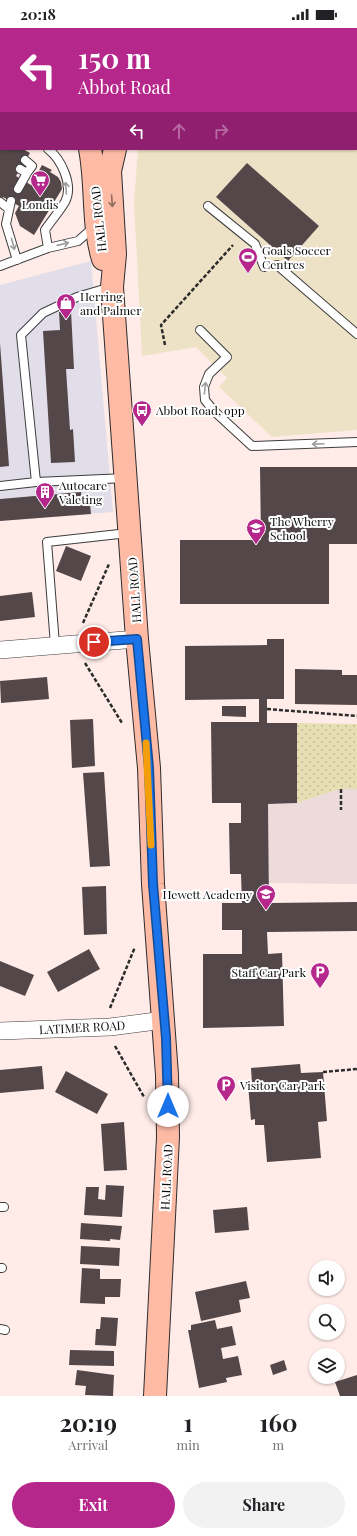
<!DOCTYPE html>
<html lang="en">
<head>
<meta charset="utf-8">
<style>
  body { margin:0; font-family:"Playfair Display",serif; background:#f2f2f2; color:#202124; height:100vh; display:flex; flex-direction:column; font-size:15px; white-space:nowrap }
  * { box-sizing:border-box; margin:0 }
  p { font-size:13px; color:#757577 }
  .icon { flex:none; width:22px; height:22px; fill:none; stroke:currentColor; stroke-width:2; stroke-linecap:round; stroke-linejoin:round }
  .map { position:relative; height:1368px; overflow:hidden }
  .panel { display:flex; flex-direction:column; background:#fff; flex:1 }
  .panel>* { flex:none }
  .top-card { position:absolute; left:0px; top:0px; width:357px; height:122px; box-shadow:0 1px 3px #0004; background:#b6278b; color:#fff; overflow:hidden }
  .controls { position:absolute; left:309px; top:1232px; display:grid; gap:8px }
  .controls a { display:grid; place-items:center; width:36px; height:36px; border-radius:50%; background:#fff; box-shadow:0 1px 3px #0004; font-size:20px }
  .pin { position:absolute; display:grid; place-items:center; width:34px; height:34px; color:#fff; margin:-17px; border:2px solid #fff; border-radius:50%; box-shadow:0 1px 4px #0007 }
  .me { position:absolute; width:44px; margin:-22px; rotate:0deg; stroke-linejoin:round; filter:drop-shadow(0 0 3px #0008) }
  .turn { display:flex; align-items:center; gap:14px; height:84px; padding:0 12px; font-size:18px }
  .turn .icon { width:52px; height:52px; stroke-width:2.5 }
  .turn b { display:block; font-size:28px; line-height:34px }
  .lanes { display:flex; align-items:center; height:38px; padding:0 12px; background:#0003; justify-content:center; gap:20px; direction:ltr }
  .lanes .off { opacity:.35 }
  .eta { display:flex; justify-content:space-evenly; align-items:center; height:68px; text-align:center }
  .eta b { font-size:24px; font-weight:700; line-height:28px }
  .primary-button { display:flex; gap:8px; margin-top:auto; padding:8px 12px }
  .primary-button a { flex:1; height:46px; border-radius:24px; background:#b6278b; color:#fff; font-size:16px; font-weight:700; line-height:46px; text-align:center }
  .primary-button a+a { background:#f2f2f2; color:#202124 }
  .status { display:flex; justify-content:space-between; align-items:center; height:28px; padding:0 20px; background:#fff; direction:ltr }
  .status svg { height:11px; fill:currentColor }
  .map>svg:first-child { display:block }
  .industrial { fill:#e1deea }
  .grass { fill:url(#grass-dots) }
  .pitch { fill:#eee2c6 }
  .plaza { fill:#ecdbda }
  .building { fill:#53474a }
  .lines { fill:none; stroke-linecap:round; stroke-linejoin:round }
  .lane-casing { stroke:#3d3d3d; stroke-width:10 }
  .street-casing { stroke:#3d3d3d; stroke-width:18 }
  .secondary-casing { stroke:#2c2c2c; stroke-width:24 }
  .highway-casing { stroke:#1b1b1b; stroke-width:24 }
  .path { stroke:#2c2c2c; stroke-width:2.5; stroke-dasharray:4 2; stroke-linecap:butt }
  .lane { stroke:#fff; stroke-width:8 }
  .street { stroke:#fff; stroke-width:17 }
  .secondary { stroke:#fdbaa5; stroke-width:22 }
  .highway { stroke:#f15473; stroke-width:22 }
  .oneway { stroke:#9d9d9d }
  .oneway2 { stroke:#906b5f }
  .route-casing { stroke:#114b97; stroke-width:10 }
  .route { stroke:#1a73e8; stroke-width:7 }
  .slow { stroke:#f59e0b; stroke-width:7 }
  .labels { text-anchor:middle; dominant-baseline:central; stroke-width:4; stroke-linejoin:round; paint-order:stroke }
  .poi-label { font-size:12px; fill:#0a0a0a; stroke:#fff; text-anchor:start }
  .street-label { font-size:12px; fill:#0a0a0a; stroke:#fff }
</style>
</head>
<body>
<div class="status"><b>20:18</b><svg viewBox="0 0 49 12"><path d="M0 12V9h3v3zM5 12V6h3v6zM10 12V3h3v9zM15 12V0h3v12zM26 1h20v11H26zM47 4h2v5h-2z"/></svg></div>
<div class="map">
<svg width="357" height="1368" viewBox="0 0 357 1368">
  <defs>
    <pattern id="grass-dots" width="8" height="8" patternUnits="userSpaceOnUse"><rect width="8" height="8" fill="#e7deb4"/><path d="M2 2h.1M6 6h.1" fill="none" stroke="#c5bd99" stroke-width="1.8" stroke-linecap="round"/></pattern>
  </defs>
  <rect width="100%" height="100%" fill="#ffece8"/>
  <path class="industrial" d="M91 233 113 484 0 493V257Z"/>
  <path class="grass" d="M297 695 357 696V761H341L297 775Z"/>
  <path class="pitch" d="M239 0H357V402L272 409 219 359 227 350 196 319 142 328 134 174 138 121H356V1H237Z"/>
  <path class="plaza" d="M341 761H357V856L269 855 268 776 297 775Z"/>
  <path class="building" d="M0 121H23L30 125 16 148 31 157 42 137 52 142 50 144 58 149 61 154 62 161 34 207 20 198 15 185 19 178 3 169 0 174Z
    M247 135 319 198 288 233 216 169Z
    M71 283 74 341H66L70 402 73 401 75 434 51 435 43 303 60 302 59 284Z
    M0 315 9 438 0 439Z
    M260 439H357V516H329V576H180V512H261Z
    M81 464 82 477 90 476 91 486 0 493V471Z
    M66 518 91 528 81 553 56 543Z
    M32 564 35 589 0 593V568Z
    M267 611H284V671H267V695H297V775L268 776 269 875 357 874V903L267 904 268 926 282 925 284 998 203 1000V926H242V902H222V875H242L241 846H230L229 795H241V775H212L211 694H259V671L185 672V618L267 617Z
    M295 641 342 642V647H357V677L295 676Z
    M47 649 49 671 1 675 0 653Z
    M222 678H246V689L222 688Z
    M93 691 95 738 72 740 70 692Z
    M104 744 110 838 90 839 83 745Z
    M106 858 107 906 84 907 82 859Z
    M89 921 100 941 58 964 47 944Z
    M0 933 34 947 25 968 0 958Z
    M300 1036 301 1045 323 1044 327 1093 318 1094 321 1130 267 1134 264 1097H255V1091L251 1092 248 1056H252L251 1040Z
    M42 1038 44 1061 0 1065V1042Z
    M66 1043 108 1066 97 1086 55 1064Z
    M124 1094 127 1142 104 1143 101 1096Z
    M106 1157 124 1158 122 1189 84 1187 86 1159H99L98 1171 105 1172Z
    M247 1179 249 1202 215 1205 213 1182Z
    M81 1195 122 1198 120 1212 110 1211V1213L80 1211Z
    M81 1218 120 1220 119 1238 80 1236Z
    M82 1240 100 1241V1251H121L120 1269H105V1276L80 1275Z
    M246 1253 250 1270 239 1272 241 1284 201 1293 195 1264Z
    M101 1289 118 1290 116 1318 95 1317 96 1301H100Z
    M215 1292 217 1301 232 1298 236 1317 221 1320 223 1331 238 1328 242 1347 226 1350 227 1354 199 1360 188 1302H191V1297Z
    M70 1322 114 1323V1338L69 1337Z
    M284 1332 287 1342 273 1347 270 1337Z
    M77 1342 114 1347 113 1368 85 1367 86 1358 75 1357Z
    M357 1347V1368H340L335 1354Z"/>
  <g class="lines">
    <defs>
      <path id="lane" d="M0 100H1
        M48 121C61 131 74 157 65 174 59 184 51 193 45 202L48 220
        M25 132 32 138 27 145
        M18 161 27 145 20 141
        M11 173 6 196 17 232
        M0 174 9 181
        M208 178 255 216 264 239
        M277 237 357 306
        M0 238 48 220 78 213 94 199
        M200 302 227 329 209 346 204 359 205 372 214 383 252 418 357 414
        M36 454 126 450
        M0 458 36 454 21 307 43 285 77 269 111 259
        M55 617 47 514 128 505
        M0 1179H4
        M0 1240H2
        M0 1301 5 1302"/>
      <path id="street" d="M0 622 137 611
        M0 1003 110 999 164 992"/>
      <path id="secondary" d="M90 121C97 157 92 196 103 231
        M115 121 110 143 115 226 112 259 137 611 149 740 153 856 167 1047 168 1109 155 1368"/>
      <path id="highway" d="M155 0V1
        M37 1V0
        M196 1 198 0
        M0 41H1
        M0 65H1"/>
    </defs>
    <use href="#lane" class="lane-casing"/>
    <use href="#street" class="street-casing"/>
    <use href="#secondary" class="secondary-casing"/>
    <use href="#highway" class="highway-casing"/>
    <path class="path" d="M165 317 161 297 233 217
      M83 595 109 536
      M85 635 122 695
      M267 681 357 688
      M341 761V782
      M110 980 135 919
      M115 1018 144 1069
      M323 1044 357 1041"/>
    <use href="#lane" class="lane"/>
    <use href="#street" class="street"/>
    <use href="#secondary" class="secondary"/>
    <use href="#highway" class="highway"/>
  </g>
  <defs><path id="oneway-shaft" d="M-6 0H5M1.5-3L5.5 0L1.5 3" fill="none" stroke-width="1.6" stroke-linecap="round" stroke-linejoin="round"/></defs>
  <g class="oneway">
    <use href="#oneway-shaft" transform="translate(66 160) rotate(-94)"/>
    <use href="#oneway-shaft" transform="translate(13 216) rotate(75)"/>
    <use href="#oneway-shaft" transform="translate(63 216) rotate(-13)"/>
    <use href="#oneway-shaft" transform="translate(205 360) rotate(-84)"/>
    <use href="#oneway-shaft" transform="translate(318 416) rotate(178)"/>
  </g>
  <use class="oneway2" href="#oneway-shaft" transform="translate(112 173) rotate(86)"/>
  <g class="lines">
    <defs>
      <path id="route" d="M94 614 137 611 149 740 153 856 166 1010 168 1078"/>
    </defs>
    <use href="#route" class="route-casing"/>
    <use href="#route" class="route"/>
    <path class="slow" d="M146 715 151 817"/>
  </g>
  <defs>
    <symbol id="supermarket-pin" viewBox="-11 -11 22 30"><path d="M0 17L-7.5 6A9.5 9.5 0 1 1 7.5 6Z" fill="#b6278b" stroke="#fff"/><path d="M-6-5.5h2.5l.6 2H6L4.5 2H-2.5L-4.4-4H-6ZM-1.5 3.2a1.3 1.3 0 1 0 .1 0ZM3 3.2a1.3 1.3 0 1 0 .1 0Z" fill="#fff"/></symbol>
    <symbol id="stadium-pin" viewBox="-11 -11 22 30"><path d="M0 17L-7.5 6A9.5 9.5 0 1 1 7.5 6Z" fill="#b6278b" stroke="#fff"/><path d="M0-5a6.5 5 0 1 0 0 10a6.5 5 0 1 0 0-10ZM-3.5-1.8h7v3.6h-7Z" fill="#fff"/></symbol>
    <symbol id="shop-pin" viewBox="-11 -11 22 30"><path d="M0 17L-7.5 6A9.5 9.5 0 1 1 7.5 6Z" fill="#b6278b" stroke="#fff"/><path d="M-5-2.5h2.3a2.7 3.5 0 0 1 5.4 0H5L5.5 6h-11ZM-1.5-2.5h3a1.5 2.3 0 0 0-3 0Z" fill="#fff"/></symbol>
    <symbol id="bus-pin" viewBox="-11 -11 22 30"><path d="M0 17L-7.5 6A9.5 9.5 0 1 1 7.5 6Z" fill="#b6278b" stroke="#fff"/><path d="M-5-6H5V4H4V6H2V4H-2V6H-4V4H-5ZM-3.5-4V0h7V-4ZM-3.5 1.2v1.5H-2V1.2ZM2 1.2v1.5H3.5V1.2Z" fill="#fff"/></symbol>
    <symbol id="building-pin" viewBox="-11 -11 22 30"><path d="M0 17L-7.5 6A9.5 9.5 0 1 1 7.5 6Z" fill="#b6278b" stroke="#fff"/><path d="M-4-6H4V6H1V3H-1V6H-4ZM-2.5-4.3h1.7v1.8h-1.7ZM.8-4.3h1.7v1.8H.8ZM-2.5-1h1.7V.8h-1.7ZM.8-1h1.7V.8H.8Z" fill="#fff"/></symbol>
    <symbol id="school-pin" viewBox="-11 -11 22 30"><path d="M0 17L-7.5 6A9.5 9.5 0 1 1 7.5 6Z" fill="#b6278b" stroke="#fff"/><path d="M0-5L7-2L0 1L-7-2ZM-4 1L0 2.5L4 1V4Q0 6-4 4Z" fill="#fff"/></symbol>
    <symbol id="parking-pin" viewBox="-11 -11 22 30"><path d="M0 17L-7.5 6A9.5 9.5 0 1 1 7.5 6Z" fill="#b6278b" stroke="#fff"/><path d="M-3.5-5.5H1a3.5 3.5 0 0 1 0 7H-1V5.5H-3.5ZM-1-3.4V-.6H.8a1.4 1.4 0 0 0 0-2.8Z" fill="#fff"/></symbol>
  </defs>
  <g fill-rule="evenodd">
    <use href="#supermarket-pin" x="29" y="141" width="22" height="30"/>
    <use href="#stadium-pin" x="237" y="218" width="22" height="30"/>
    <use href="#shop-pin" x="55" y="264" width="22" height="30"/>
    <use href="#bus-pin" x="131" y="371" width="22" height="30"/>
    <use href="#building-pin" x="34" y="453" width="22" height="30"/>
    <use href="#school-pin" x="245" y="489" width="22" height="30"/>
    <use href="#school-pin" x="255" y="855" width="22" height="30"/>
    <use href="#parking-pin" x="309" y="933" width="22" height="30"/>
    <use href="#parking-pin" x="215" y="1046" width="22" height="30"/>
  </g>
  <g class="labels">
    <g class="poi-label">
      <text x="40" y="176" text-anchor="middle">Londis</text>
      <text x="262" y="222">Goals Soccer<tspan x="262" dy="14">Centres</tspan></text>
      <text x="80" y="268">Herring<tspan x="80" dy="14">and Palmer</tspan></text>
      <text x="156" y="382">Abbot Road, opp</text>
      <text x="59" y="457">Autocare<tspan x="59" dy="14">Valeting</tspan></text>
      <text x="270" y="493">The Wherry<tspan x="270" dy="14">School</tspan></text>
      <text x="252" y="866" text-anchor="end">Hewett Academy</text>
      <text x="306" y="944" text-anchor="end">Staff Car Park</text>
      <text x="240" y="1057">Visitor Car Park</text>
    </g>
    <g class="street-label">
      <text transform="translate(98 191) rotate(-96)">HALL ROAD</text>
      <text transform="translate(134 562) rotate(-94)">HALL ROAD</text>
      <text transform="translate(82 999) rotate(-3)">LATIMER ROAD</text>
      <text transform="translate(166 1149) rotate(-87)">HALL ROAD</text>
    </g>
  </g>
</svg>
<div class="controls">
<a><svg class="icon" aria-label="sound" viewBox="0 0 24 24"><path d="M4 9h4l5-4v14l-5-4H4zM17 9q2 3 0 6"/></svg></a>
<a><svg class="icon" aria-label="search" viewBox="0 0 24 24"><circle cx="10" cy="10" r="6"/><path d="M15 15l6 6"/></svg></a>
<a><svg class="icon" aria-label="layers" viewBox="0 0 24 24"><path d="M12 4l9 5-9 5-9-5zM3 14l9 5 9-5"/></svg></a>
</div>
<div class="pin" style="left:94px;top:614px;background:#d93025"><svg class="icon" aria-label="arrive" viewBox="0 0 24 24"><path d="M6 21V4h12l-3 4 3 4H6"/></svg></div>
<svg class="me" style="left:168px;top:1078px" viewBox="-20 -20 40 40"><circle r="19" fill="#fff"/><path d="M0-13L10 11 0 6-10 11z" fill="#1a73e8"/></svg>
<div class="top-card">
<div class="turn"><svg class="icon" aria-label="left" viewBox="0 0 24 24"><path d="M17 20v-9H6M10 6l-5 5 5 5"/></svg><div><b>150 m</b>Abbot Road</div></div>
<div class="lanes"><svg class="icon" aria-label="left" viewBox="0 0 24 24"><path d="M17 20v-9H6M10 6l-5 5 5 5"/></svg><svg class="icon off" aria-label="ahead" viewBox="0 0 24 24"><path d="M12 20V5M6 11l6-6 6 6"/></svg><svg class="icon off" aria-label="right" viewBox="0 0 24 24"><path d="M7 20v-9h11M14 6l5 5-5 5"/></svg></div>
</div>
</div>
<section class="panel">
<div class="eta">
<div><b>20:19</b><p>Arrival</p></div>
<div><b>1</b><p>min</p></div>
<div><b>160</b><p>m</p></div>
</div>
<div class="primary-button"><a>Exit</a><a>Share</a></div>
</section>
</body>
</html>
